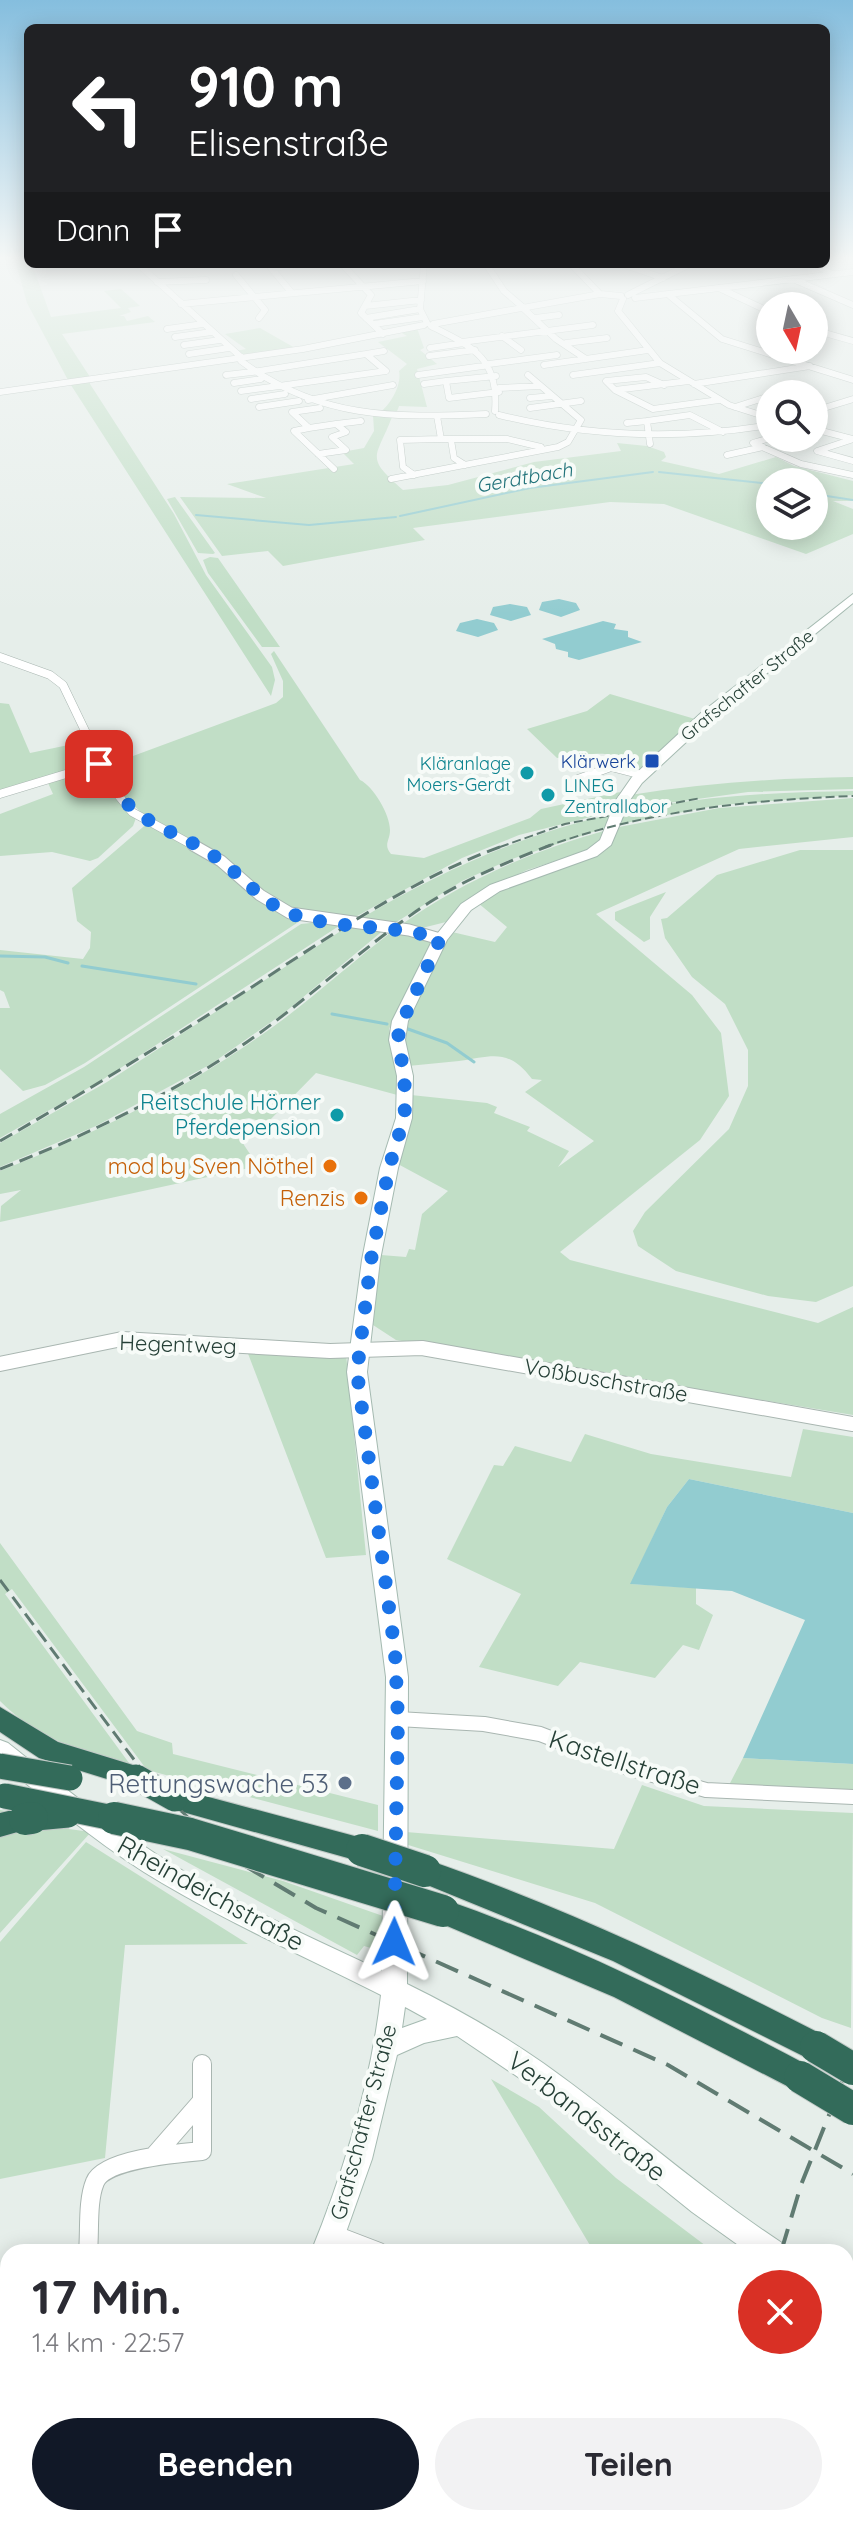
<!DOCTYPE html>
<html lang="de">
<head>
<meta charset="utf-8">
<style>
  body { margin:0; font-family:Quicksand,sans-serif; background:#f2f2f3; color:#2b2b33; height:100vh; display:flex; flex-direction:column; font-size:30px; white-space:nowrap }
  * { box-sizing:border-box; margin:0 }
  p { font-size:26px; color:#7c7c81 }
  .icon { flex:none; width:44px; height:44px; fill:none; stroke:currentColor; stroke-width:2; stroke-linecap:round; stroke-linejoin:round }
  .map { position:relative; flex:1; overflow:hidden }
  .sheet { position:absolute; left:0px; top:2244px; width:854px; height:282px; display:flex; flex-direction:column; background:#fff; border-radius:24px 24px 0 0; box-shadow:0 4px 20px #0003 }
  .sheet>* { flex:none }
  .hud { position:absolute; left:24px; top:24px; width:806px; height:244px; border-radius:12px; box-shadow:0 4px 20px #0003; background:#202124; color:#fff; overflow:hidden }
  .needle { width:52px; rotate:171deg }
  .fabs { position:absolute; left:756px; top:292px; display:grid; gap:16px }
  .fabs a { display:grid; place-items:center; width:72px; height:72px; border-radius:50%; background:#fff; box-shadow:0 4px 20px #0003; font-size:40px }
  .pin { position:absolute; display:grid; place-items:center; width:68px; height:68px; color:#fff; margin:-34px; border-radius:16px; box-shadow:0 4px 12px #0006 }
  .me { position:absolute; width:88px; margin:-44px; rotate:1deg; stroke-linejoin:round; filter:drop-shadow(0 0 6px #0008) }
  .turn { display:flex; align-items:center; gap:28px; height:168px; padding:0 32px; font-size:36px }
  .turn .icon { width:104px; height:104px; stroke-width:2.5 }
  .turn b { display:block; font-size:56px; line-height:68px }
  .then { display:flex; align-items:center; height:76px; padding:0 32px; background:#0003; gap:16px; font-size:30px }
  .round { display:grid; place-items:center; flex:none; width:84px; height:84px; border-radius:42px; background:#f2f2f3 }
  .headline { display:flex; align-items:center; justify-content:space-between; height:136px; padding:0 32px }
  h1 { font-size:48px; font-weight:800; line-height:60px }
  .action { display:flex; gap:16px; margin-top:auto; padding:16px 32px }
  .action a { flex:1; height:92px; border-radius:48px; background:#111827; color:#fff; font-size:32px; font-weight:800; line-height:92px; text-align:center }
  .action a+a { background:#f2f2f3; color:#2b2b33 }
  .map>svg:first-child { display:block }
  .green { fill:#c1dec6; fill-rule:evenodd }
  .water { fill:#92ccd0 }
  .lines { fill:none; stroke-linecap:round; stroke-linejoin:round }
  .stream-far1 { stroke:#92ccd0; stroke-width:2 }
  .stream { stroke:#92ccd0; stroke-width:3 }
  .minor-far4-casing { stroke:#a9b6b1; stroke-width:7 }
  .minor-far3-casing { stroke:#a9b6b1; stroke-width:9 }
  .minor-far2-casing { stroke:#a9b6b1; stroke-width:13 }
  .minor-far1-casing { stroke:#a9b6b1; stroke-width:16 }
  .minor-casing { stroke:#a9b6b1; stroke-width:20 }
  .secondary-casing { stroke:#a5bab1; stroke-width:2 }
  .motorway-casing { stroke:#c2cac7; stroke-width:2 }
  .minor-far4 { stroke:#fff; stroke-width:6 }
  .minor-far3 { stroke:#fff; stroke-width:8 }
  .minor-far2 { stroke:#fff; stroke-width:11 }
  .minor-far1 { stroke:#fff; stroke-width:14 }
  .minor { stroke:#fff; stroke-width:18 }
  .secondary { fill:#fff; fill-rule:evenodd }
  .motorway { fill:#336b5a; fill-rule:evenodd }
  .rail-far2 { stroke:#607b72; stroke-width:2; stroke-dasharray:9 4; stroke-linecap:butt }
  .rail-far1 { stroke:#607b72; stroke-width:3; stroke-dasharray:14 7; stroke-linecap:butt }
  .rail { stroke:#607b72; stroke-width:4; stroke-dasharray:24 12; stroke-linecap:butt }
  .motorway-bridge-far1-casing { stroke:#c2cac7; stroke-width:27; stroke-linecap:butt }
  .motorway-bridge-casing { stroke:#c2cac7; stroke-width:34; stroke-linecap:butt }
  .motorway-bridge-far1 { stroke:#336b5a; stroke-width:25 }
  .motorway-bridge { stroke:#336b5a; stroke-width:32 }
  .route { stroke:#1a73e8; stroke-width:14; stroke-dasharray:0 25.2 }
  .transit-dot { fill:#1a4fb4; stroke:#f7fbf8; stroke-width:3 }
  .culture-dot { fill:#0f9aa8; stroke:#f7fbf8; stroke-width:3 }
  .food-dot { fill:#e8710a; stroke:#f7fbf8; stroke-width:3 }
  .service-dot { fill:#5c6f8a; stroke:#f7fbf8; stroke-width:3 }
  .labels { text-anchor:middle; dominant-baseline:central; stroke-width:8; stroke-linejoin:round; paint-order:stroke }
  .far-street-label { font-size:18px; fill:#264037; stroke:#f7fbf8 }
  .far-transit-label { font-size:18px; fill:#164399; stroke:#f7fbf8; text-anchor:end }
  .far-culture-label { font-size:18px; fill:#0d838f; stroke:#f7fbf8; text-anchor:end }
  .far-water-label { font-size:20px; font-style:italic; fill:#22737a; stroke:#f7fbf8 }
  .culture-label { font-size:22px; fill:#0d838f; stroke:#f7fbf8; text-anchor:end }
  .food-label { font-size:22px; fill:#c56008; stroke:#f7fbf8; text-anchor:end }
  .street-label { font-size:22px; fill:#264037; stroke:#f7fbf8 }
  .near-street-label { font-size:26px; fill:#264037; stroke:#f7fbf8 }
  .near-service-label { font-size:26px; fill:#4e5e75; stroke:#f7fbf8; text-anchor:end }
</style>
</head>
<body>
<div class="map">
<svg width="853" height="2525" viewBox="0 0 853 2525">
  <rect width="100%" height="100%" fill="#e6eeea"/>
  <path class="green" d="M15 260H28V264H32L51 317 121 308 104 291 121 289 140 306 128 308 131 312 119 316H124L127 321 148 316 155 322 62 334 90 377V384L174 514 206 575 272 667 275 680 271 696 69 382 27 303Z
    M260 328 295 348 242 355 236 351 246 349 225 334Z
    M417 328 424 348 420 350 437 364 417 369 427 407 399 406 396 414 379 413C391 405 402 384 399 371L407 364 378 342 407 336 400 332Z
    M373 415 392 417C376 459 364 456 403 490L448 485 534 462 621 451 617 443 647 446 664 452 666 457 661 461 719 474 776 457 794 466 853 481V501H833L853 509V534L806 554 664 504 610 502 413 528 425 540 283 566 268 551 222 556 180 497 266 498 227 484 354 464 342 452 364 448 374 431ZM770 482H814V526H770Z
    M175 497 215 553 213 554 198 553 167 499Z
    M210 557 218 558 280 647H262L208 573 203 560Z
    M274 651 360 780C373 786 390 814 390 830 390 841 383 844 391 854L424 858 530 818 541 809 620 792 614 811 519 835 462 858 348 921 309 915 85 1063 45 1085 23 1091 0 1069V1008H10L4 992 0 990V950L83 959 90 948 91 932 77 921 72 888 150 821 118 790 106 766 276 703 283 697V681L271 654Z
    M610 694 695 719 640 769C619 747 585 754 557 758L527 729 587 711Z
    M0 703 9 704 30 753 83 742 94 762 0 790Z
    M90 770 98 771 115 798 136 818 133 826 98 858 90 861 52 852 0 856V814L53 794 48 783Z
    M853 777V789L748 792 625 809 630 795C704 783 778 778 853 777Z
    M853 791V795L720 805 620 824 624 812C699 796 776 792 853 791Z
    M853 798V837L739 849 596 914 692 995 721 1033 729 1096 700 1140 560 1252 570 1260 818 1323 853 1307V1415L396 1340 373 1325 381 1255 406 1257 409 1249 415 1250 422 1214 448 1191 396 1163 411 1095 487 1103 497 1107 494 1113 530 1127 527 1131 569 1151 558 1167 594 1141 525 1092 542 1080 532 1079C508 1048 493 1056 459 1061 442 1063 425 1064 408 1066 397 1018 429 973 452 932L495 942 507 927 478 903 493 894 609 846 619 827 719 808Z
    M612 814 608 827 509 860 462 881 390 926 355 922C438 872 518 836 612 814Z
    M607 830 605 838 586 851 527 870 472 896 446 922 422 928 398 927C462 881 532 851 607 830Z
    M800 850H853V1286L816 1302 768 1296 676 1271 638 1246 633 1231 645 1212 729 1129 748 1086V1050L725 1004 692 977 665 938 661 919 667 918 717 875Z
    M666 892 650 917V939L644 942 615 920V912Z
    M320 922 342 924 99 1082 0 1138V1114L84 1067 301 924Z
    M350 925 385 929 284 1013 211 1064 96 1126 0 1167V1143L107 1082Z
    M394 930 432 941 389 1029 401 1096 316 1073 267 1123 249 1118 234 1121 244 1145 258 1166 0 1222 1 1206 21 1190 0 1194V1171C91 1135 179 1093 260 1036 307 1004 349 964 394 930Z
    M247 1351 346 1354 366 1555 326 1558Z
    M803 1429 853 1437V1513L689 1479 667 1507 631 1584 696 1588V1604L713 1615 699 1650 683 1645 655 1678 580 1662 558 1686 479 1667 521 1594 447 1559 494 1465 503 1466 515 1446 571 1462 585 1434 651 1454 791 1477Z
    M0 1543 137 1731 172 1743 173 1754 378 1805V1831L147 1770 12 1589 5 1594 132 1767C82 1751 37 1739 0 1701Z
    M743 1758 853 1764V1791L728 1787Z
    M642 1785 704 1806 853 1813 851 2028 822 2018 595 1903 405 1844 406 1832 614 1849Z
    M0 1810 20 1813 39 1825 91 1832 0 1933Z
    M86 1842 248 1944 125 1945 105 2158 0 2179V1942Z
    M163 1849 283 1881 383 1916 381 1951 364 1946 357 1955Z
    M491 2079 539 2107 616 2178 714 2252H594Z
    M0 2496 8 2499V2518H61L81 2525H0Z"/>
  <path class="water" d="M559 599 576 603 580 610 561 617 539 610 542 602Z
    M510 604 527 607 531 615 511 621 490 615 493 607Z
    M477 619 494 623 498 630 478 637 456 631 460 623Z
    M603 621 616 624 614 629 628 631V637L642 642 579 660 568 657V652L556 649 555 644 542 639Z
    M689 1479 853 1513V1764L743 1758 805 1620 732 1591 630 1584 667 1507Z"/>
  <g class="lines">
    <path class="stream-far1" d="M659 472 770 484
      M814 494 853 500
      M196 515 309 525 396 517
      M400 516 530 488 653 472"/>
    <path class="stream" d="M0 956 45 957 68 963
      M82 966 196 984
      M332 1014 387 1024
      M408 1029 447 1043 474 1062"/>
    <defs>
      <path id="minor-far4" d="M138 264 242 358 241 361C319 419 393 418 486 414
        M342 264 371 295 361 313 383 334
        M424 264 420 309 427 323
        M486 264 504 291 525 309
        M571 264 600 294
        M622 264 663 278
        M814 264 832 274
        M139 265 161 264
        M271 268 306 264
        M271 268 291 292
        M236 275 265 310 259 318
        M793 279 853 305
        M157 282 206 280
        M719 288 770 312
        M628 295 690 264
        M670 296 722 339 853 380
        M635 298 853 272
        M623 299 618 311 660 363 729 405 770 418
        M181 304 423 281
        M365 306 421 300
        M524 309 556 339 586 359
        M366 318 420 309
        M535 318 559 315
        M374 324 423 317
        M433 324 600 294 621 296
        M431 326C473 347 499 358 495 411
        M167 329 203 324
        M814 330 853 341
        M502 336 521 350
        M175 337 212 332
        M462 342 593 325
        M566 343 607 338
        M184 345 220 340
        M430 348 464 343
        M189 354 229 348
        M366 354 384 351
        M429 356 475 350
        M489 364 557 355
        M544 365 648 350
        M252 372 366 354 386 371 272 387
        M226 375 252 372
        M418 375 490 365
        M528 375 541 386
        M573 375 660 363
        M496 376 446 381 449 398 499 392
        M689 381 615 390 653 409 719 400
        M234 383 261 379
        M424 384 446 381
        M694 384 810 366
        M615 390 606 381 646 377 664 385
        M241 391 271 387
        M0 392 303 349 424 325
        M530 398 552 396
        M251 399 285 394
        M308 400 393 385
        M259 407 299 401
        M735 407 770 396
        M320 408 292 412 309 428 294 431 334 469
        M530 408 581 401
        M814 411 853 399
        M499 415C589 437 678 440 770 425
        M437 416 441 439H507L541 447
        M627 423 647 421
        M336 424 361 421
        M309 428 336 424 346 432 332 437 346 450 318 454
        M814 429 853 439
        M770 438 753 443 801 464 853 475
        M853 439 817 451 853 461
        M451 440 454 458 465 465
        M650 444 647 421 690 415 723 432
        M727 455 763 447
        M414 475 403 467 400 440 441 439
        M391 479 558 447 568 442 581 420 541 386 499 388"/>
      <path id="minor-far3" d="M0 657 50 675 63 685 113 789 132 812 196 847
        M578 779 611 767 642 775
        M0 794 99 764"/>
      <path id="minor-far2" d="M193 845 221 861 260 895 290 913 409 930 440 939"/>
      <path id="minor-far1" d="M0 1364 122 1339 330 1351 422 1348 853 1424
        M398 1719 484 1724 540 1734 628 1768 706 1790 853 1797"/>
      <path id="minor" d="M154 2156 202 2101
        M332 2234 379 2252
        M88 2252C90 2231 87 2201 95 2182 104 2159 180 2153 202 2151V2064
        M639 2518 643 2525"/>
      <path id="secondary" d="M853 594V603L711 719 642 783 630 800 611 845 597 856 500 891 471 910 447 940 408 1021 405 1040 413 1076 412 1118 398 1168 380 1260 367 1372 408 1677 407 1984C454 2007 500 2033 543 2063 625 2121 698 2188 782 2243L786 2252H748L692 2212 558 2104 457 2036 424 2043 397 2055 372 2159 339 2252H311C345 2169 371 2083 381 1995 308 1958 233 1925 162 1883 104 1849 52 1805 0 1762V1740L8 1743C62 1786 116 1830 175 1866 241 1907 312 1938 382 1971L386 1677 347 1372 362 1260 380 1168 396 1118 397 1076 389 1040 392 1021 433 939 461 904 490 885 587 850 600 840 616 800 632 777 701 713ZM405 2007 407 2008 427 2019 402 2028Z
        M846 2279 853 2282V2310L846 2307Z
        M199 2518H229L228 2525H198Z"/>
      <path id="motorway" d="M0 1707 58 1742 146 1769 150 1777 146 1785 136 1788 39 1758 0 1732Z
        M175 1788 362 1838 372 1842 376 1850 372 1858 362 1862 165 1807 161 1799 165 1791Z
        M25 1807 35 1811 39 1819 35 1827 0 1837V1813Z
        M425 1859C564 1907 697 1970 827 2037L832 2047 827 2057 816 2061 805 2057 613 1961 415 1880 410 1871 415 1862Z
        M443 1899C570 1943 692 2004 811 2067L816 2077 811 2087 800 2091 789 2087 614 1997 433 1920 428 1911 433 1902Z"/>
    </defs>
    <use href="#minor-far4" class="minor-far4-casing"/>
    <use href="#minor-far3" class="minor-far3-casing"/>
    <use href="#minor-far2" class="minor-far2-casing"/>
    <use href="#minor-far1" class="minor-far1-casing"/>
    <use href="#minor" class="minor-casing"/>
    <use href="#secondary" class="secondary-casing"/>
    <use href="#motorway" class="motorway-casing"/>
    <use href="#minor-far4" class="minor-far4"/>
    <use href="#minor-far3" class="minor-far3"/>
    <use href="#minor-far2" class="minor-far2"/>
    <use href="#minor-far1" class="minor-far1"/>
    <use href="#minor" class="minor"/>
    <use href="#secondary" class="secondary"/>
    <use href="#motorway" class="motorway"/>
    <path class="rail-far2" d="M500 847 565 824 701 798
      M545 847C644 811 749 800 853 796"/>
    <path class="rail-far1" d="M0 1141C87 1091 171 1039 255 985 336 932 414 878 505 845
      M0 1169C87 1135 171 1095 247 1042 310 998 366 944 430 902 468 878 509 861 551 845
      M0 1580 153 1785 191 1820"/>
    <path class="rail" d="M189 1818 230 1857 316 1908 668 2065 853 2174
      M781 2252 801 2185 853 2055
      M776 2518 777 2525"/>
    <defs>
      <path id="motorway-bridge-far1" d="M0 1766 70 1778
        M136 1777 175 1799
        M5 1796 123 1820
        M25 1819 68 1815"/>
      <path id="motorway-bridge" d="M114 1818 190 1834 443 1911
        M25 1819 32 1818
        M362 1850 425 1871
        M816 2047 853 2069
        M800 2077 853 2109"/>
    </defs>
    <use href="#motorway-bridge-far1" class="motorway-bridge-far1-casing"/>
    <use href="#motorway-bridge" class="motorway-bridge-casing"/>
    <use href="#motorway-bridge-far1" class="motorway-bridge-far1"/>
    <use href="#motorway-bridge" class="motorway-bridge"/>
  </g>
  <linearGradient id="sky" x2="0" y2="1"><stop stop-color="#85bede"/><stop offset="0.42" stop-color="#f4f7f6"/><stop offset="1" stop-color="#f4f7f6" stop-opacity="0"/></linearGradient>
  <rect width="853" height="614" fill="url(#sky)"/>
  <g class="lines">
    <path class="route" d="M99 764C136 832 166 821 221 861 244 878 262 902 289 913 337 931 392 923 440 939L398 1031 406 1097 404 1118 389 1168 371 1260 357 1372 395 1652 398 1719 394 1942"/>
  </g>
  <rect class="transit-dot" x="644" y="753" width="16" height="16" rx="4"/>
  <g class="culture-dot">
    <circle cx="527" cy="773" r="8"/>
    <circle cx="548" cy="795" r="8"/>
    <circle cx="337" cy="1115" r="8"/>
  </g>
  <g class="food-dot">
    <circle cx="330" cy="1166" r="8"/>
    <circle cx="361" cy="1198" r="8"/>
  </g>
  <circle class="service-dot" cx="345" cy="1783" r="8"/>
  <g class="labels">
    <g class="far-street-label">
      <text transform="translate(747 685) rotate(-39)">Grafschafter Straße</text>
    </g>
    <g class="far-transit-label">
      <text x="636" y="761">Klärwerk</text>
    </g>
    <g class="far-culture-label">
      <text x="511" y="763">Kläranlage<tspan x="511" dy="21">Moers-Gerdt</tspan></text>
      <text x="564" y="785" text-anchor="start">LINEG<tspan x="564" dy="21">Zentrallabor</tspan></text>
    </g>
    <g class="far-water-label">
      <text transform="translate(524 477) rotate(-10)">Gerdtbach</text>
    </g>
    <g class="culture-label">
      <text x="321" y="1102">Reitschule Hörner<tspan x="321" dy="25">Pferdepension</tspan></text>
    </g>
    <g class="food-label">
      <text x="314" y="1166">mod by Sven Nöthel</text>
      <text x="345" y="1198">Renzis</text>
    </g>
    <g class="street-label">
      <text transform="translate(178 1344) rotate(2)">Hegentweg</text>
      <text transform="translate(606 1380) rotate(10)">Voßbuschstraße</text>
      <text transform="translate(363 2122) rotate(-75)">Grafschafter Straße</text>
    </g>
    <g class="near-street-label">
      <text transform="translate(625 1762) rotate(18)">Kastellstraße</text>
      <text transform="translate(211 1893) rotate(29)">Rheindeichstraße</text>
      <text transform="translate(587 2116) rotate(38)">Verbandsstraße</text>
    </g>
    <g class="near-service-label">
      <text x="329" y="1783">Rettungswache 53</text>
    </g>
  </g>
</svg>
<div class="fabs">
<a><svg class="needle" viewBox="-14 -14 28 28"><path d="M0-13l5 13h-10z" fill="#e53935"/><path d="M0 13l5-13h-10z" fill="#7c7c81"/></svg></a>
<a><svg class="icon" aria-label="search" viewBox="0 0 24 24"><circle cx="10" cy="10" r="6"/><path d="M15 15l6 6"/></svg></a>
<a><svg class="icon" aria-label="layers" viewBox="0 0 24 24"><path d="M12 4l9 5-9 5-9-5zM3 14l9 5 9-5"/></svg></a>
</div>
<div class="pin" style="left:99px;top:764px;background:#d93025"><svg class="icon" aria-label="arrive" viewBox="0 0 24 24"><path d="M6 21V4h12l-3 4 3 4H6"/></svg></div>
<svg class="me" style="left:394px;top:1942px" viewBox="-20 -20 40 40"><path d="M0-17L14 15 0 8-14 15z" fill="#1a73e8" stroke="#fff" stroke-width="4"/></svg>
<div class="hud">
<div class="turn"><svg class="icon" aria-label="left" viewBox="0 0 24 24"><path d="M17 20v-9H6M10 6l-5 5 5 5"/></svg><div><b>910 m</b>Elisenstraße</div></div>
<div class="then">Dann<svg class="icon" aria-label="arrive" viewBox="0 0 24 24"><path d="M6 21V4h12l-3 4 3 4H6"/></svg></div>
</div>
<section class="sheet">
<div class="headline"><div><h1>17 Min.</h1><p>1.4 km · 22:57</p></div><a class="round" style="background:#d93025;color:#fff"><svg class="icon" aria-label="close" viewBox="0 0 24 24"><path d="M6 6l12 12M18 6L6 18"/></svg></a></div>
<div class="action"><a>Beenden</a><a>Teilen</a></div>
</section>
</div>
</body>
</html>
